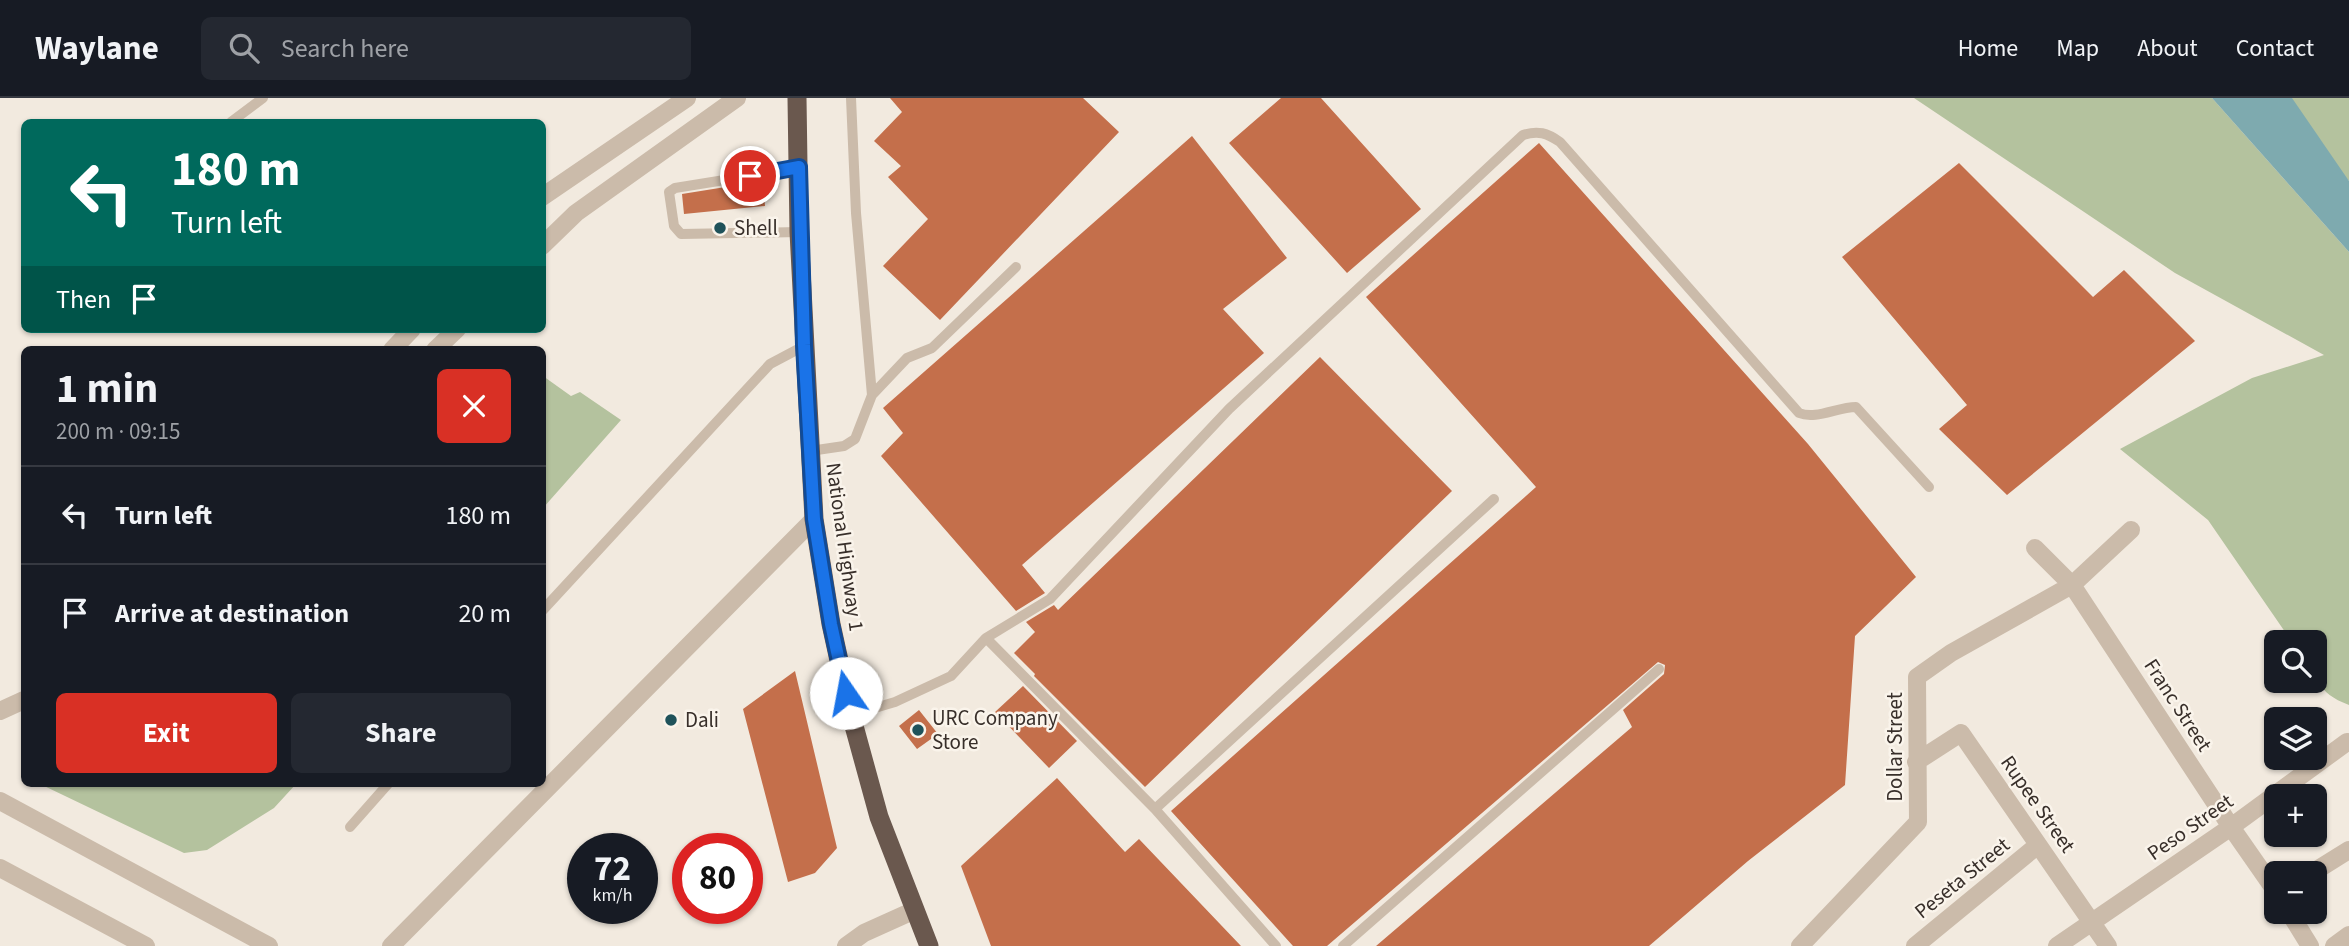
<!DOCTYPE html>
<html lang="en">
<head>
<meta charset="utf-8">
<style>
  body { margin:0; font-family:"Source Sans 3",sans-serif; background:#242831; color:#f1f3f6; height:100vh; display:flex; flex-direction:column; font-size:26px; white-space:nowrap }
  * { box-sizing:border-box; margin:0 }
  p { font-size:23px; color:#9ea1a6 }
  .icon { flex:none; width:38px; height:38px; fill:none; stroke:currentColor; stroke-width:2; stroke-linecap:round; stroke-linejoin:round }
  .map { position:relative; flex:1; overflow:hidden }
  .panel { position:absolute; left:21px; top:248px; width:525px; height:441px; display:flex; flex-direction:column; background:#171b24; border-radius:10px; box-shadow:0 2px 5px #0004 }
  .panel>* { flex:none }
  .hud { position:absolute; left:21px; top:21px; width:525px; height:214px; border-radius:10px; box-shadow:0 2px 5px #0004; background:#00695c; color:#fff; overflow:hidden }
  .tools { position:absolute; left:2264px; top:532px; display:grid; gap:14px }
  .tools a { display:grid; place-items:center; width:63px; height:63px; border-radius:10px; background:#171b24; box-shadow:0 2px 5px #0004; font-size:35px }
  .speed { position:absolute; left:567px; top:735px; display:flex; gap:14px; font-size:35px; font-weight:700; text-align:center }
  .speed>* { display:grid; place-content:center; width:91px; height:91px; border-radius:50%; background:#171b24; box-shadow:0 2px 5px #0004; line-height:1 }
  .speed small { font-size:18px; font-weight:400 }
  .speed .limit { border:10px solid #d22; background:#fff; color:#111 }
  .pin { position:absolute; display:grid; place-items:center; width:60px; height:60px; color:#fff; margin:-30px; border:4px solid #fff; border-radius:50%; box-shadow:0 2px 7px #0007 }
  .me { position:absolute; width:77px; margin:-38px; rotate:348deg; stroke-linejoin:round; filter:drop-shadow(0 0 5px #0008) }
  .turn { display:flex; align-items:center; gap:24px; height:147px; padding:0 35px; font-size:32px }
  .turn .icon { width:91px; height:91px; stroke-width:2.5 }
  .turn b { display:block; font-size:49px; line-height:60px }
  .then { display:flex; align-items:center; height:66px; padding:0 35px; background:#0003; gap:14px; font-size:26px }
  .round { display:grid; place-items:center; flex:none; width:74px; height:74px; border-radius:10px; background:#242831 }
  .head { display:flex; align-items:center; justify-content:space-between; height:119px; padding:0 35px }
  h1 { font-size:42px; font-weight:700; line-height:52px }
  .cta { display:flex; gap:14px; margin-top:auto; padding:14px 35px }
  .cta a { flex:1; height:80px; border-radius:10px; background:#d93025; color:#fff; font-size:28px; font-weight:700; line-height:80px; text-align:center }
  .cta a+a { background:#242831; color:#f1f3f6 }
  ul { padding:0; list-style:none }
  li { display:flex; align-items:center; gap:21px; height:98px; padding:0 35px; border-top:2px solid #363941 }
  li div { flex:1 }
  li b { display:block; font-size:26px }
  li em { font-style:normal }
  header { display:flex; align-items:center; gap:42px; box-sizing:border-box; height:98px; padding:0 35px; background:#171b24; border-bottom:2px solid #363941 }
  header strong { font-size:33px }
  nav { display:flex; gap:38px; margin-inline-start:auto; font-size:24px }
  .search { width:490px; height:63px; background:#242831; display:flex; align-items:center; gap:18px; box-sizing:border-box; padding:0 24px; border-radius:10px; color:#9ea1a6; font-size:26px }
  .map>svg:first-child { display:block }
  .green { fill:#b4c29e }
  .water { fill:#7eaaaf }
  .building { fill:#c46f4b }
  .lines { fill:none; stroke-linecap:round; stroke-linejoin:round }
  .service { stroke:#cbbbaa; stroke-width:10 }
  .minor { stroke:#cbbbaa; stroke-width:18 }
  .trunk { stroke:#6a584e; stroke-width:19 }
  .route-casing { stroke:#114b97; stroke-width:18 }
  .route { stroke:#1a73e8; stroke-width:12 }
  .poi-dot { fill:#1f525a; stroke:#faf4eb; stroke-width:2.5 }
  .labels { text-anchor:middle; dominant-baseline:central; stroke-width:5; stroke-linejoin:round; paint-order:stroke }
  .poi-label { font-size:21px; fill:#382f2a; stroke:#faf4eb; text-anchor:start }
  .street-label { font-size:21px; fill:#382f2a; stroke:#faf4eb }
</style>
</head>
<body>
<header>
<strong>Waylane</strong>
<div class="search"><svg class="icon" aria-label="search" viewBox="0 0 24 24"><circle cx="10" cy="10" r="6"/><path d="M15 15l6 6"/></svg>Search here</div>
<nav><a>Home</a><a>Map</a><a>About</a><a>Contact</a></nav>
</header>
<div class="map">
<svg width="2349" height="848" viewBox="0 0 2349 848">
  <rect width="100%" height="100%" fill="#f2eadf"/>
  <path class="green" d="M1914 0H2212L2349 154V607C2314 594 2315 578 2315 544H2292L2208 422 2120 351 2252 280 2324 257 2175 175Z
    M2282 0H2349V83L2347 81Z
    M543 278 571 298 580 294 621 322 543 410Z
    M40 686H296L274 710 207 752 184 755Z"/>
  <path class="water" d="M2212 0H2292L2349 83V154Z"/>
  <path class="building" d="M890 0H1083L1119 34 940 222 883 168 928 121 888 79 901 68 874 43 902 14Z
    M1281 0H1321L1421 111 1347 175 1229 45Z
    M1192 38 1287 160 1223 211 1264 255 1022 467 1045 495 1016 513 881 358 903 335 883 310Z
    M1539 45 1808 346 1916 479 1855 538 1845 687 1748 763 1649 848H1376L1632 629 1623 612 1664 576 1665 567 1658 564 1327 848H1293L1171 713 1536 389 1366 199Z
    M1959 65 2093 199 2124 172 2195 243 2007 397 1939 331 1967 307 1842 159Z
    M763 83 765 108 684 116 682 96Z
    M1320 259 1452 393 1145 689 1034 578 1035 576 1014 555 1035 534 1026 524 1054 507 1058 512Z
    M795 573 837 750 815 775 788 784 743 611Z
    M1023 588 1077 643 1049 670 995 614Z
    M919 612 938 636 917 651 899 628Z
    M1057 680 1125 754 1139 741 1241 848H991L961 768Z"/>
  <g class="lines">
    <path class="service" d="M851 0 856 115 872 297
      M231 24 263 0
      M799 70 675 90 669 94 674 128 681 136 799 134
      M810 353 844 348 855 341 872 297 907 260 932 250 1016 169
      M542 513 770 266 804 248
      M986 540 1155 711 1276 848
      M851 617 895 604 951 578 986 540 1050 501 1229 311 1523 37C1538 32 1547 35 1560 44L1799 315C1816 322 1837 309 1856 309L1929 389
      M1155 711 1494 401
      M350 729 388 686
      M1343 848 1659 571"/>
    <path class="minor" d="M542 99 687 0
      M542 148 576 115 737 0
      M392 252 412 231
      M435 252 457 231
      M2035 450 2072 487 2231 729 2277 795
      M0 613 24 602
      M1916 664 1961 635 2108 848
      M0 703 269 848
      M0 770 146 848
      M2312 775 2349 752
      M2289 814 2310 848
      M391 848 814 421
      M846 848 864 835 915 812
      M1800 848 1918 724 1917 579 1951 555 2072 487 2131 432
      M1915 848 2038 747
      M2057 848 2231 729 2347 644
      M2334 848 2349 837"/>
    <path class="trunk" d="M797 0 799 134 814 421 831 526 851 617 879 719 929 848"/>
  </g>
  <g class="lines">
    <defs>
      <path id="route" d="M750 78 799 69 804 247 814 421 831 526 846 595"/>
    </defs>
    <use href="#route" class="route-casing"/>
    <use href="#route" class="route"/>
  </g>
  <g class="poi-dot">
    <circle cx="720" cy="130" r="7"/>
    <circle cx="671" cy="622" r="7"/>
    <circle cx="918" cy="632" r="7"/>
  </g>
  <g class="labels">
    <g class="poi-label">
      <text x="734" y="130">Shell</text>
      <text x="932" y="620">URC Company<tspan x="932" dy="24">Store</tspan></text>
      <text x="685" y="622">Dali</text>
    </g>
    <g class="street-label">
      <text transform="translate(845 449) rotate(82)">National Highway 1</text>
      <text transform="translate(2178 607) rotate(57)">Franc Street</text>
      <text transform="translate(1895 649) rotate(-90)">Dollar Street</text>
      <text transform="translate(2038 706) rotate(55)">Rupee Street</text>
      <text transform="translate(2190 729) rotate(-35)">Peso Street</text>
      <text transform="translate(1962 780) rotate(-39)">Peseta Street</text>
    </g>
  </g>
</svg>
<div class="tools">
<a><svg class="icon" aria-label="search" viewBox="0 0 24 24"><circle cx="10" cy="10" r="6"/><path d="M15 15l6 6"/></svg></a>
<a><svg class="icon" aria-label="layers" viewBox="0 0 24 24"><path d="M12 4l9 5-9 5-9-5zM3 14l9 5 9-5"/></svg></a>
<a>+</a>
<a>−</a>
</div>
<div class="speed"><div>72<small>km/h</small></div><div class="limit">80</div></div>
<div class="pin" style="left:750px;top:78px;background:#d93025"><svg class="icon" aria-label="arrive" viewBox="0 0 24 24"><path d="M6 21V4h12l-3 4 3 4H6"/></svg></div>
<svg class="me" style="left:846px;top:595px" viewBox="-20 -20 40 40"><circle r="19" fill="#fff"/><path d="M0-13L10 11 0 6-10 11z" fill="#1a73e8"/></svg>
<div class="hud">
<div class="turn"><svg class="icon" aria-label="left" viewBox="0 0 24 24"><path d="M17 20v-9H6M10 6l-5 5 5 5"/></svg><div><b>180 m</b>Turn left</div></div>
<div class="then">Then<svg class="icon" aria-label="arrive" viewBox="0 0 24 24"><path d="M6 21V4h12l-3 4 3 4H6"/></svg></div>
</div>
<section class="panel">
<div class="head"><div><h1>1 min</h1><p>200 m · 09:15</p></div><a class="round" style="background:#d93025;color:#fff"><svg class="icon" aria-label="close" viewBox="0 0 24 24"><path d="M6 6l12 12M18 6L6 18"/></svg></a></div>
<ul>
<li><svg class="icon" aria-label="left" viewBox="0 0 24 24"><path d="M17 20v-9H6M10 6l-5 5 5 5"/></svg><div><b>Turn left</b></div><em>180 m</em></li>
<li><svg class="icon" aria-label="arrive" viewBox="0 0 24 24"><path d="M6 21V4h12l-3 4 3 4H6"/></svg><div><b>Arrive at destination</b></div><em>20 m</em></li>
</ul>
<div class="cta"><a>Exit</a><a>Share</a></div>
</section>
</div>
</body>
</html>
